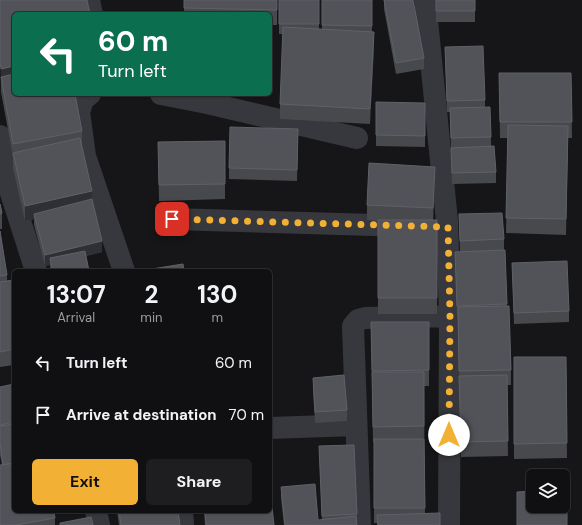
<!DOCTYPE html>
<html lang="en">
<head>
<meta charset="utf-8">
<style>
  body { margin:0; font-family:"DM Sans",sans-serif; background:#1e1e20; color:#f1f3f6; height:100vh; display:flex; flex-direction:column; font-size:15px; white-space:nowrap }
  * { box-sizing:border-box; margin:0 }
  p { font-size:13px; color:#9c9d9f }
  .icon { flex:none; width:22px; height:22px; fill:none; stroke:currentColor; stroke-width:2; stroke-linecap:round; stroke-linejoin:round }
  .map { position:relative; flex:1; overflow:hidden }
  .sheet { position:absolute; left:12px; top:269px; width:260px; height:244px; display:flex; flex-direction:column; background:#101012; border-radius:6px; box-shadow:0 1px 3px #0004,0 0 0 1px #303032 }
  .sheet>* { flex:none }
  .hud { position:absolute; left:12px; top:12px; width:260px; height:84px; border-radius:6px; box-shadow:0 1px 3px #0004,0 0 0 1px #303032; background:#0b6e4f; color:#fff; overflow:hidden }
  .fabs { position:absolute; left:526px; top:469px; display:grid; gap:8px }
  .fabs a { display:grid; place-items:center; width:44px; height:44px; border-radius:6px; background:#101012; box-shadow:0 1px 3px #0004,0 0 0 1px #303032; font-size:20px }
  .pin { position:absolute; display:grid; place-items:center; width:34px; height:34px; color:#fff; margin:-17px; border-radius:8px; box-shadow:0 2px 6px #0006 }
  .me { position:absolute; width:44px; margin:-22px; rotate:0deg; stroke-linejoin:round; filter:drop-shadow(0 0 3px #0008) }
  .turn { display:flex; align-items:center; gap:14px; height:84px; padding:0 20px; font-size:18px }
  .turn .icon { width:52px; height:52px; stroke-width:2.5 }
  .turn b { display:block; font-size:28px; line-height:34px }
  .eta { display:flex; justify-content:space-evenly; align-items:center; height:68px; text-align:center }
  .eta b { font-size:24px; font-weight:700; line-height:28px }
  .button { display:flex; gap:8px; margin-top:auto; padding:8px 20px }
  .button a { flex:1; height:46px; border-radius:6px; background:#f2b134; color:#111; font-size:16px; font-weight:700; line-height:46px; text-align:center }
  .button a+a { background:#1e1e20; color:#f1f3f6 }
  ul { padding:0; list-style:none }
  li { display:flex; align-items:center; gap:12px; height:52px; padding:0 20px }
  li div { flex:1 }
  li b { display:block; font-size:15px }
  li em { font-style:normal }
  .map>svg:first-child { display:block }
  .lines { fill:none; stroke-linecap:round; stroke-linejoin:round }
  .minor { stroke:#37383d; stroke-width:22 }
  .wall { fill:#47494d }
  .shaded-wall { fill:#2f3033 }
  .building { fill:#525359; stroke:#5f6168 }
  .route { stroke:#f2b134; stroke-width:7; stroke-dasharray:0 12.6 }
</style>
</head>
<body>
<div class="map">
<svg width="582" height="525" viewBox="0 0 582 525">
  <rect width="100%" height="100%" fill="#161618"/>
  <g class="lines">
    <path class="minor" d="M89 0 92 14
      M425 0 447 221 450 316 449 525
      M90 94 83 100 79 112 85 156 124 271
      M161 94 207 103 357 138
      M0 136 10 190 36 271
      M172 219 408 226
      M270 428 356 425
      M96 511 99 525
      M182 511 183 525
      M360 525 353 326 358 320 365 318 450 316"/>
  </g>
  <path class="wall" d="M0 0 14 14 82 131V146L92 200 102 252 86 256 89 271H51L50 265 45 266 34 225V219L25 221 13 168V157L1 92Z
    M184 0H277V25H270V14H184Z
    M279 0H319V29H322V0H372V32L374 47 370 124 280 119V104L283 34H279Z
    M384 0H413L424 58V69L396 74 384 9Z
    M436 0H475V22H436Z
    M445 47 485 100V107L491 137V147L496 172V183L452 184 450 112H447Z
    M499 73H571L572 138H568L566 235 506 233 508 138H500Z
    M425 103V147L376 146V135Z
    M298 129 297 181 229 179V168Z
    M225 141V199L159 201 158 142Z
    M435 182 433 220H437V314H378V221L367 220V205Z
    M0 204 2 213V229H0Z
    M459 214 504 239V250L460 252Z
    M0 231 7 275V281L14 280V365L0 367Z
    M505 250 507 306 511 370V385H507L508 456 461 457 458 317H457L455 252Z
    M512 263 569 311V322L514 324Z
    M371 322H429V386H424L425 513 440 525H377V523H374V442H373Z
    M514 357H566L567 458 514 459Z
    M313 378 347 410V421L315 423 313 389Z
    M14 384V511L55 518V525H0L2 465 0 455V387Z
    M319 446 357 514V525H284L281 498V487L318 520H322Z
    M117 511H178L180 525H119Z
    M204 511H270L274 525H205Z"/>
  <path class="shaded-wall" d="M374 32V47L370 124V109Z
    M14 66V85L1 81V69Z
    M435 167V182L433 224V208Z
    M92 191V206L34 214V219L25 221V206Z
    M102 241V252L51 265 50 258V265L45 266V255Z"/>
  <path class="building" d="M0 0H87L90 14H14V66L1 69 0 62Z
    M184 0H277V10L184 8Z
    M279 0H319V24H279Z
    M322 0H372V26L322 25Z
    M384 0H413L424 58 396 63Z
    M436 0H475V11H436Z
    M283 27 374 32 370 109 280 104Z
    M483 46 485 100 447 101 445 47Z
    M499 73H571L572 122H500Z
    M14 74V94H75L82 131 13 144 1 77Z
    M376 102 425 103V136L376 135Z
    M490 107 491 137 451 138 450 108Z
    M508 125 568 126 566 219 506 218Z
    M230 127 298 129 297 170 229 168Z
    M80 138 92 191 25 206 13 153Z
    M225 141V184L159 185 158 142Z
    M494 146 496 172 452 173 451 148Z
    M369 163 435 167 433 208 367 205Z
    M92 199 102 241 45 255 34 214Z
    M0 204 2 213 0 214Z
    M502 213 504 239 460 241 459 214Z
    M378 220H437V298H378Z
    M0 231 7 275 0 276Z
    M505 250 507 304 457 306 455 252Z
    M85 251 89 271H52L50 258Z
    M567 261 569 311 514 313 512 263Z
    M183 264 184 271H153L152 269Z
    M14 280V349L0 352V282Z
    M509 306 511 370 459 371 458 307Z
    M371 322H429V370L372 371Z
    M514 357H566L567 443 514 444Z
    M372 372H424V426L373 427Z
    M344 375 347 410 315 412 313 378Z
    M507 375 508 441 461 442 459 376Z
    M14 384V422L0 425V387Z
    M14 424V463L3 465 0 444V426Z
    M374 439H424L425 508H374Z
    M354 445 357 514 322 516 319 446Z
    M14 463V511H54L55 518 16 525H0V465Z
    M315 484 318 520 356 516 357 525H285L281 487Z
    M533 491V506H563V491H567V525H517V492Z
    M270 497H271L274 525H206L205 511H270Z
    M119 511H178L180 525H121Z
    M440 513V525H378L377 515Z
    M91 517 93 525H60V523Z"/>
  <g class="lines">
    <path class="route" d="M172 219 448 227 450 316 449 435"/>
  </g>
</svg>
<div class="fabs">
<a><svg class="icon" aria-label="layers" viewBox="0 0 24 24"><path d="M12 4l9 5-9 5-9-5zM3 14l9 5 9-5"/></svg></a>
</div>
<div class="pin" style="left:172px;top:219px;background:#d93025"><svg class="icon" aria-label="arrive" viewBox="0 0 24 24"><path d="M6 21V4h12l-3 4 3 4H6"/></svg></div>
<svg class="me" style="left:449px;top:435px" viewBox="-20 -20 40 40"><circle r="19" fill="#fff"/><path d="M0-13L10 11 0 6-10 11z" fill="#f2b134"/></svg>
<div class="hud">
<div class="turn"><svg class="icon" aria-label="left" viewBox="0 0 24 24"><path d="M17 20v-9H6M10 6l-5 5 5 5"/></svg><div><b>60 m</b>Turn left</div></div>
</div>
<section class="sheet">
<div class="eta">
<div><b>13:07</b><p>Arrival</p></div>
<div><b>2</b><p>min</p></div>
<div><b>130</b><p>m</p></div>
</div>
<ul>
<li><svg class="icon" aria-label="left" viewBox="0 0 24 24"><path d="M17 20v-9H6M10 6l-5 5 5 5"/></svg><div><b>Turn left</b></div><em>60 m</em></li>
<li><svg class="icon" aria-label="arrive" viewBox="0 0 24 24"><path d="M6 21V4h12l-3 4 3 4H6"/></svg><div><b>Arrive at destination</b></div><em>70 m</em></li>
</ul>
<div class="button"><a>Exit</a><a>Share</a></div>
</section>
</div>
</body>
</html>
